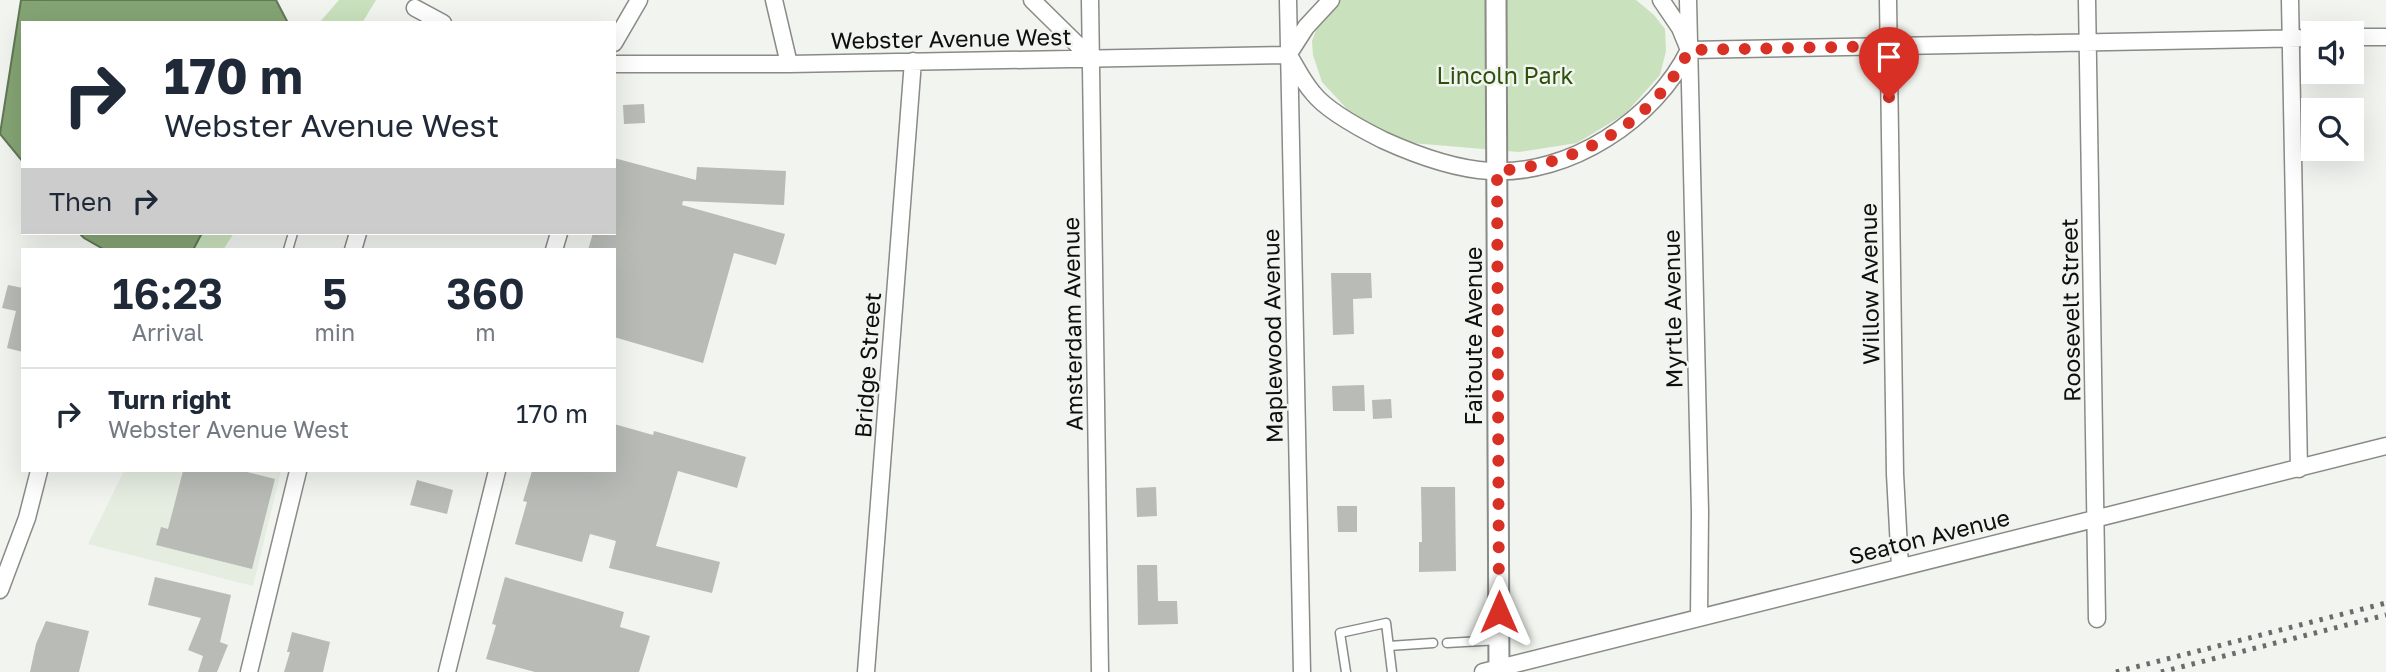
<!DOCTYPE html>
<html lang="en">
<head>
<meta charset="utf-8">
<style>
  body { margin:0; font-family:"Golos Text",sans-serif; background:#f6f6f7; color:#1f2937; height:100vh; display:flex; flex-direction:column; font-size:26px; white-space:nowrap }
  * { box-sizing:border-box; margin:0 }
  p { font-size:23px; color:#747a83 }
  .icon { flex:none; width:38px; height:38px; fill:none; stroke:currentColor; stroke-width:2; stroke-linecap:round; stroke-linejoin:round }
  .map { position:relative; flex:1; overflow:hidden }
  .side { position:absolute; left:21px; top:248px; width:595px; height:224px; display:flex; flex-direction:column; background:#fff; border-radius:0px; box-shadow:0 7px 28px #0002 }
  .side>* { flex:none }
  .hud { position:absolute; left:21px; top:21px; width:595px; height:214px; border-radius:0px; box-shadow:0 7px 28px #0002; background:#fff; color:#1f2937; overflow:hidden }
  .tools { position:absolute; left:2301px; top:21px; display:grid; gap:14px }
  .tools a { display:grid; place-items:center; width:63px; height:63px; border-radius:0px; background:#fff; box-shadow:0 7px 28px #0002; font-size:35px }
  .pin { position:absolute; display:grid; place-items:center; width:60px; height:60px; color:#fff; margin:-72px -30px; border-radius:50% 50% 50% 0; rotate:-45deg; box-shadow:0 0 7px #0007 }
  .pin .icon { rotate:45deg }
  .me { position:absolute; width:77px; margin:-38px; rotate:0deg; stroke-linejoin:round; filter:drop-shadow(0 0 5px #0008) }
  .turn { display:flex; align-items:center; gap:24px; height:147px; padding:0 28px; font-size:32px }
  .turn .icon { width:91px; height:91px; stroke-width:2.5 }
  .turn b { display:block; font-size:49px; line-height:60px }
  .then { display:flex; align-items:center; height:66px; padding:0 28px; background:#0003; gap:14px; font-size:26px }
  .eta { display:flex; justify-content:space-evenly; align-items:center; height:119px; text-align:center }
  .eta b { font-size:42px; font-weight:600; line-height:49px }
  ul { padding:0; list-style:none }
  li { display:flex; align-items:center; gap:21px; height:91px; padding:0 28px; border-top:2px solid #e0e1e3 }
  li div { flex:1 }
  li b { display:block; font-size:26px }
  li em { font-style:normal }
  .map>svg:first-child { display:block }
  .built { fill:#e5ede1 }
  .green { fill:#c9e1bc }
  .water { fill:#85a474; stroke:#617755; stroke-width:2 }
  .building { fill:#b8bbb6 }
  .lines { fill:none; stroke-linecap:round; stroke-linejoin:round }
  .service-casing { stroke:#888b86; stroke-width:11 }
  .minor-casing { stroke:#888b86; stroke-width:19 }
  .tertiary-casing { stroke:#888b86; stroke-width:23 }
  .service { stroke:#fff; stroke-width:8 }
  .minor { stroke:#fff; stroke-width:16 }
  .tertiary { stroke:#fff; stroke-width:19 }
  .rail { stroke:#6a6c69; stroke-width:5; stroke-dasharray:3.5 7; stroke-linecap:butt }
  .route { stroke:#d93025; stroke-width:12; stroke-dasharray:0 21.6 }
  .labels { text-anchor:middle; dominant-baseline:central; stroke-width:5; stroke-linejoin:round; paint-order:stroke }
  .street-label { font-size:23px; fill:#0e0f0e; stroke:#f1f4ef }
  .park-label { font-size:23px; fill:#2b510b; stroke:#f1f4ef }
</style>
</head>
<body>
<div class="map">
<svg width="2386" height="672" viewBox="0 0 2386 672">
  <rect width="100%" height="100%" fill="#f1f4ef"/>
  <path class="built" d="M124 471H281L253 586 88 544Z"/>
  <path class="green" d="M339 0H376L362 23H319Z
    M1337 0H1636L1654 15 1665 29 1666 51 1660 75 1625 114 1577 143 1519 152 1412 143 1378 129 1347 109 1322 82 1313 55 1312 41 1320 20Z
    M202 233H234L223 250H193Z"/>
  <path class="water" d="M21 0H276L288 23H23V162L0 134Z
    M79 233H202L193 250H105L84 238Z"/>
  <path class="building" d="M644 104 645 123 624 124 623 105Z
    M614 158 696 180 697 167 786 171 784 205 683 201 682 205 785 234 776 265 734 253 703 363 614 337V250H588L593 233H614Z
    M1331 273H1371L1372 298 1353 299 1354 334 1333 335Z
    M8 285 23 288V352L7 348 16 311 2 308Z
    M1364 385 1365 411H1333L1332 386Z
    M1391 399 1392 418 1373 419 1372 400Z
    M614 424 653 435 654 431 746 457 737 488 678 471 656 546 720 562 712 593 609 568 616 541 590 534 582 562 515 544 527 502 523 501 532 471H614Z
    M183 471H243L275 479 252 569 156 545 161 527 168 529Z
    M417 480 453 490 447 514 410 505Z
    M1156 487 1157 516 1137 517 1136 488Z
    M1421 487H1455L1456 571 1419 572V542H1422Z
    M1337 506H1357V532H1338Z
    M1137 565H1157L1158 601H1177L1178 624 1138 625Z
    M155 577 231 595 220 642 228 645 217 672H198L203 656 188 650 201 618 148 605Z
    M505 577 624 612 620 627 650 636 639 672H535L486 659 496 625 492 624Z
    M46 621 89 631 79 672H30L36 644Z
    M292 632 330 642 323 672H284L290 652H287Z"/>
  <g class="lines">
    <defs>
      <path id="service" d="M288 250 293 233
        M1447 643 1499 640
        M1389 646 1433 643
        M1346 672 1340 633 1386 623 1392 672"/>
      <path id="minor" d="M774 0 789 64
        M1032 0 1091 58
        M1090 0 1100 672
        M1288 0 1302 672
        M1688 0 1700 512 1699 617
        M1888 0 1895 474 1900 567
        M2087 0 2097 619
        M2290 0 2299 469
        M415 8 443 23
        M2352 37H2386
        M614 43 639 0
        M1689 50 2314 38
        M1288 55 1306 27 1331 0
        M1290 57C1297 69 1304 83 1313 93 1327 111 1363 130 1383 140 1416 155 1454 169 1490 171 1570 176 1655 119 1689 50L1680 28 1661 0
        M614 64H789L1288 55
        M353 250 358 233
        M554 250 559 233
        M0 590 27 518 39 471
        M249 672 298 471
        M447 672 497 471
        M866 672 913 61
        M1483 672 2386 446"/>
      <path id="tertiary" d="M1496 0 1499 672"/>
    </defs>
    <use href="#service" class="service-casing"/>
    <use href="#minor" class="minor-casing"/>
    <use href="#tertiary" class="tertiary-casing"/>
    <use href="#service" class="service"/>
    <use href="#minor" class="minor"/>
    <use href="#tertiary" class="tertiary"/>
    <path class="rail" d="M2116 672 2386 603
      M2161 672 2386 615"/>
  </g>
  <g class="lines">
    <path class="route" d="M1499 612 1497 171C1577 165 1653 124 1689 50L1888 46 1889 99"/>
  </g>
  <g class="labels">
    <g class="street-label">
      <text transform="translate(951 38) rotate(-1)">Webster Avenue West</text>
      <text transform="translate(1869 284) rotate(-91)">Willow Avenue</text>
      <text transform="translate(1672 309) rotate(-91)">Myrtle Avenue</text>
      <text transform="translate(2070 310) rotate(-91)">Roosevelt Street</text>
      <text transform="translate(1072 324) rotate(-91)">Amsterdam Avenue</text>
      <text transform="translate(1272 336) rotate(-91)">Maplewood Avenue</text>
      <text transform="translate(1473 336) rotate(-90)">Faitoute Avenue</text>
      <text transform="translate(867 365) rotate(-86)">Bridge Street</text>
      <text transform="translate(1929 536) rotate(-14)">Seaton Avenue</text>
    </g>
    <g class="park-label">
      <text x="1505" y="75">Lincoln Park</text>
    </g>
  </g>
</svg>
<div class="tools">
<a><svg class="icon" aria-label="sound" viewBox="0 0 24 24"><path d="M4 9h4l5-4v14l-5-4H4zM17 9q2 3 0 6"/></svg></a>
<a><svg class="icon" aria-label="search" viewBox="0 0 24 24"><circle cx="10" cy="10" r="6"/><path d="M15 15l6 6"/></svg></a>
</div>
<div class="pin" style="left:1889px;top:99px;background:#d93025"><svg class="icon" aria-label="arrive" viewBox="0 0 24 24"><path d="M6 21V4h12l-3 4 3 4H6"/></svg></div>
<svg class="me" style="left:1499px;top:612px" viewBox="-20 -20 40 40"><path d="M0-17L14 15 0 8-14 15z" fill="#d93025" stroke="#fff" stroke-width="4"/></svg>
<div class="hud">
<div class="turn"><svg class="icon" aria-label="right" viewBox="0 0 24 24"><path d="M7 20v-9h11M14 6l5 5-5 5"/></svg><div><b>170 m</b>Webster Avenue West</div></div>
<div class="then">Then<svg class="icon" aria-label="right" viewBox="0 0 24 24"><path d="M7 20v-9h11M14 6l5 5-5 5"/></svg></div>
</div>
<section class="side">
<div class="eta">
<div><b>16:23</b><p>Arrival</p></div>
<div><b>5</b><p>min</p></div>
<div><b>360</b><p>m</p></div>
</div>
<ul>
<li><svg class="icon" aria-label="right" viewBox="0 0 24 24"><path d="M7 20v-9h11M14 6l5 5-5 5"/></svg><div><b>Turn right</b><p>Webster Avenue West</p></div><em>170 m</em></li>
</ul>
</section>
</div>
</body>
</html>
